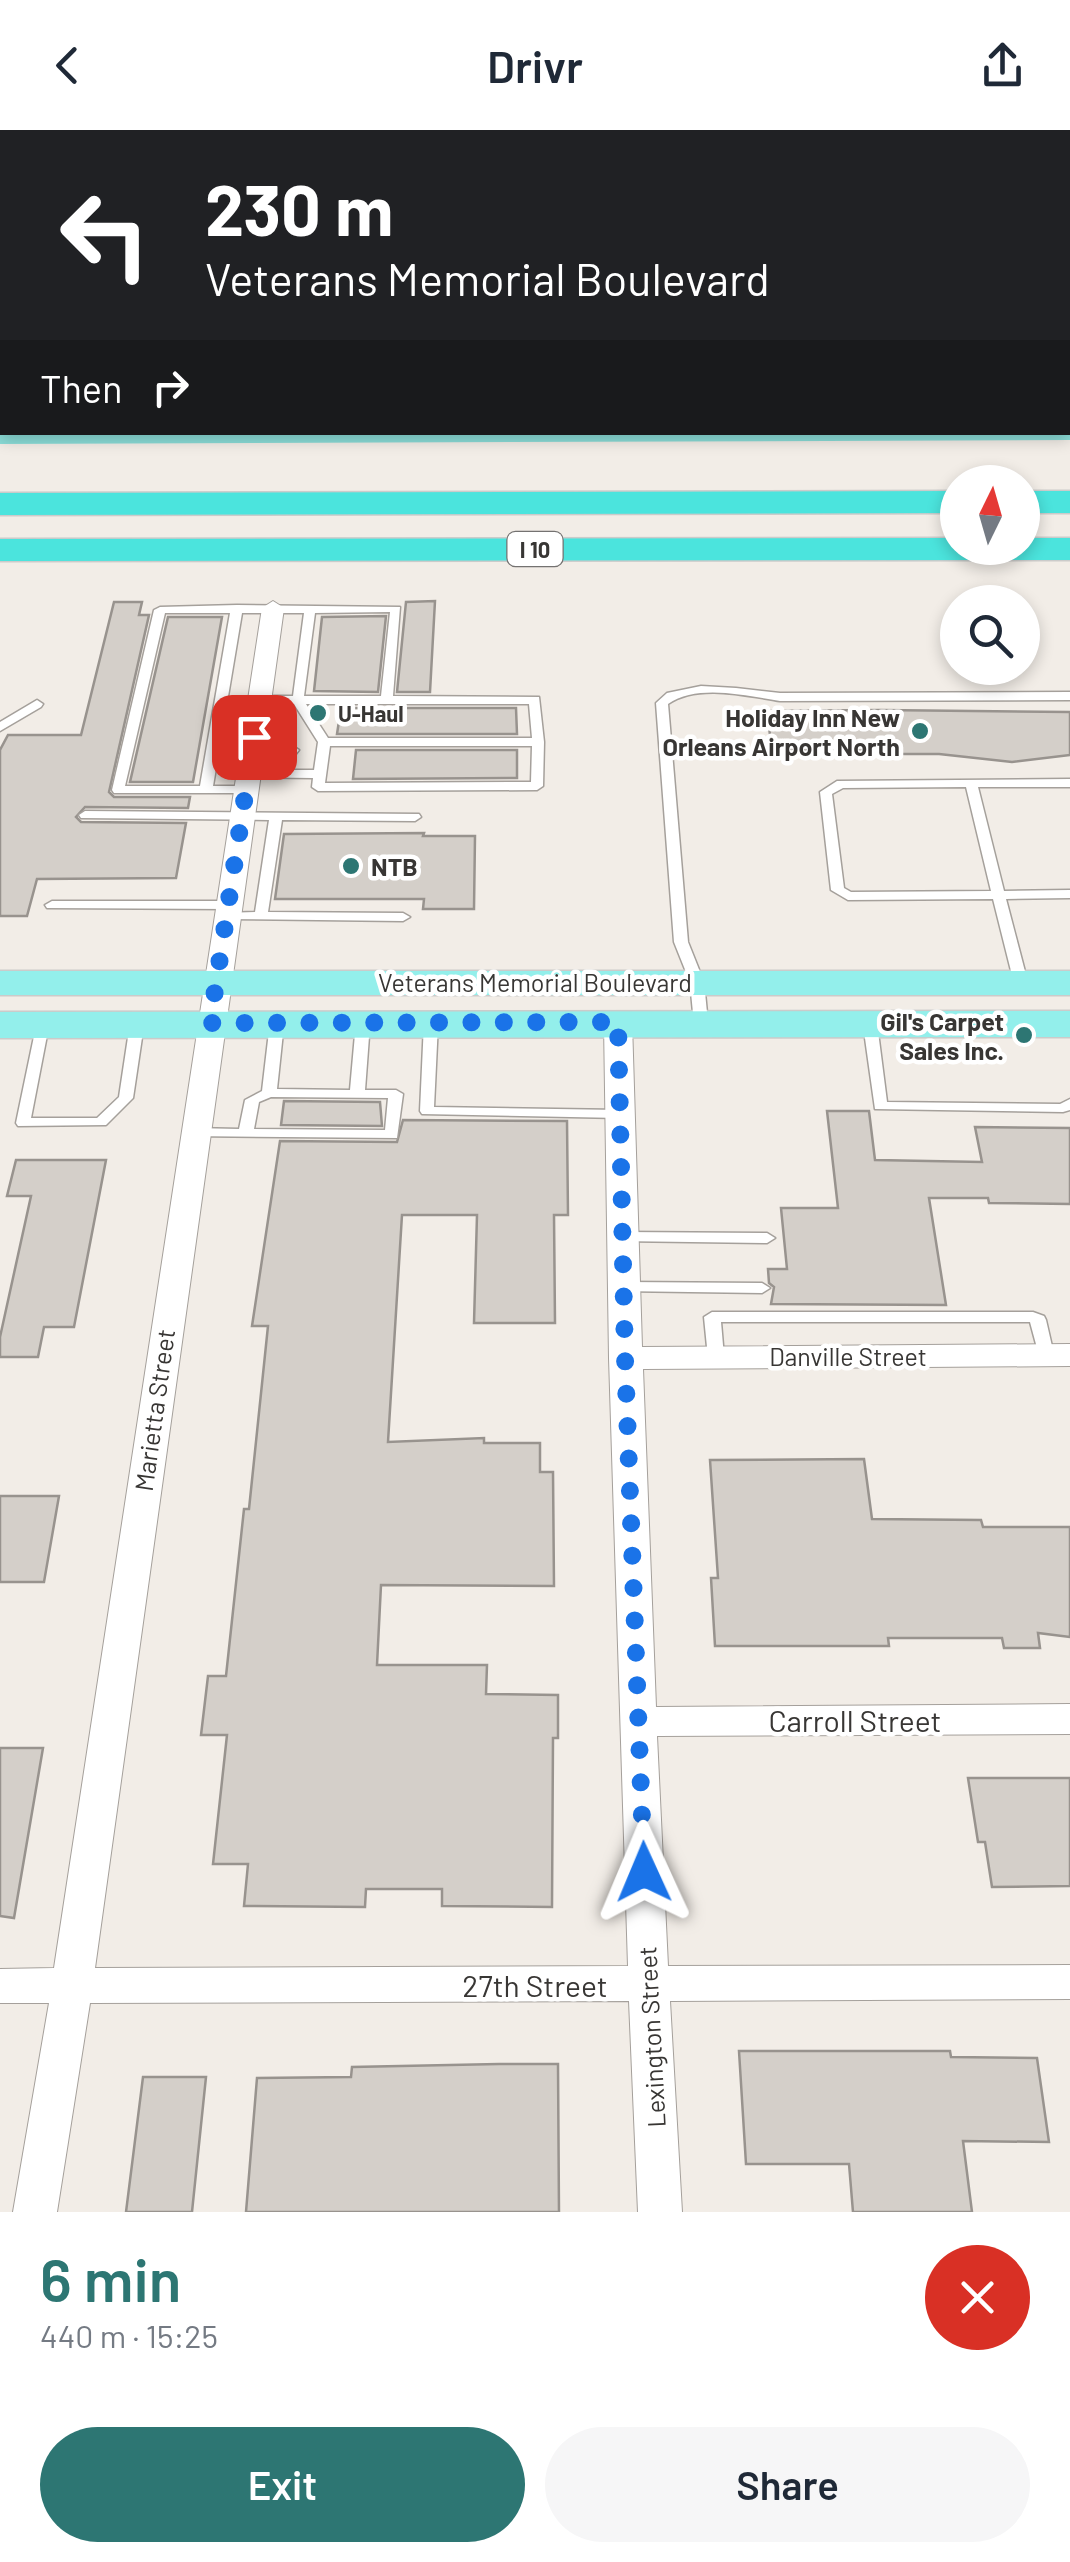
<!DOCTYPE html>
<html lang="en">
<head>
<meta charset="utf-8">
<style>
  body { margin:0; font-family:Barlow,sans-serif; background:#f6f6f7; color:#1f2937; height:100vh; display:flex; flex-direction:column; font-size:38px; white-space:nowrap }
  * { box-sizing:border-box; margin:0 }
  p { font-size:32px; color:#747a83 }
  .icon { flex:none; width:55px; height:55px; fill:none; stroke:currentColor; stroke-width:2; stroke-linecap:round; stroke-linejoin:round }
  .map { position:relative; height:2082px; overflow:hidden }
  .side { display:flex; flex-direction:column; background:#fff; flex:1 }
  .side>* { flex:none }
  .banner { position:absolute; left:0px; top:0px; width:1070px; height:305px; box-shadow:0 5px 15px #0003; background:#202124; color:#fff; overflow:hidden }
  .needle { width:65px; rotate:5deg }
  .buttons { position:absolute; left:940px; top:335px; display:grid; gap:20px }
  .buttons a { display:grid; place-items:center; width:100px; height:100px; border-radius:50%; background:#fff; box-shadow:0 5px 15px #0003; font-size:50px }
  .pin { position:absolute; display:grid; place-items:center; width:85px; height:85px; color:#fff; margin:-42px; border-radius:20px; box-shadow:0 5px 15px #0006 }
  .me { position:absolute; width:110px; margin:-55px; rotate:359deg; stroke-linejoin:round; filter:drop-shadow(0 0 8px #0008) }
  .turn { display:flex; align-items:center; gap:35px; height:210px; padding:0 40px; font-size:45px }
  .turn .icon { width:130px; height:130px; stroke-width:2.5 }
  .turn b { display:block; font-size:70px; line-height:85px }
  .then { display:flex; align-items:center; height:95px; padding:0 40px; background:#0003; gap:20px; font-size:38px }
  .round { display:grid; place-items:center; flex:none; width:105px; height:105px; border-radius:52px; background:#f6f6f7 }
  .summary { display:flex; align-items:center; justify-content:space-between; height:170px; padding:0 40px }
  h1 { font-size:60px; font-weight:600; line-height:75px; color:#2d7673 }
  .primary-button { display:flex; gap:20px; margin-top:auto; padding:20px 40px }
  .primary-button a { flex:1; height:115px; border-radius:60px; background:#2d7673; color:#fff; font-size:40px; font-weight:600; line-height:115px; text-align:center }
  .primary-button a+a { background:#f6f6f7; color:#1f2937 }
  header { display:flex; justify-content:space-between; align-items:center; height:130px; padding:0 40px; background:#fff; font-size:45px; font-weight:600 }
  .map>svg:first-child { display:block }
  .water { fill:#8bddd8 }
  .building { fill:#d4cfc9; stroke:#98938e; stroke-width:2.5 }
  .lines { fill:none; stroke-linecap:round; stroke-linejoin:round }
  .lane-casing { stroke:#a5a09b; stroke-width:3 }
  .street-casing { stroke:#a5a09b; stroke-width:2 }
  .primary-casing { stroke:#cbcbca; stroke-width:3 }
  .highway-casing { stroke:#cbcbca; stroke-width:3 }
  .lane { fill:#fff; fill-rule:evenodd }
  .street { fill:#fff; fill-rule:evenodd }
  .primary { fill:#93efeb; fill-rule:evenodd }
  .highway { fill:#4be4dd; fill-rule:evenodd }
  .route { stroke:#1a73e8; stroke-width:18; stroke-dasharray:0 32.4 }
  .poi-dot { fill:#2d7673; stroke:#fff; stroke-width:4 }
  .labels { text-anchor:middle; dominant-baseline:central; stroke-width:9; stroke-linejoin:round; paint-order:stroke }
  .shield { fill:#fff; stroke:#747271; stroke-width:2.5 }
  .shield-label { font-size:22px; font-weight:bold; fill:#383634 }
  .far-poi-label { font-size:22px; font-weight:bold; fill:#383634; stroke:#fff; text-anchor:start }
  .poi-label { font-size:25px; font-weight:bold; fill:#383634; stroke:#fff; text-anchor:end }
  .street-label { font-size:25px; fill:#383634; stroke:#fff }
  .near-street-label { font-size:30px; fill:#383634; stroke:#fff }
</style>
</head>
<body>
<header><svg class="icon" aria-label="back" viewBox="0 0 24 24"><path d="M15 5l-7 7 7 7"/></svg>Drivr<svg class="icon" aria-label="share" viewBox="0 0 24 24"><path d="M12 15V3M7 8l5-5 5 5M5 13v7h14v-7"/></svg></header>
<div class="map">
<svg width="1070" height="2082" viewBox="0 0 1070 2082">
  <rect width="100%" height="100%" fill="#f2ede7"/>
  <path class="water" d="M0 292 2 302H1068L1070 292V310L0 314Z"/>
  <path class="building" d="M435 471 430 562H397L406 472Z
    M114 472H142L139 485H149L109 662 114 667H190L188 678 85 677 76 687 81 692 186 693 176 748 37 749 27 786H0V620L8 605H81Z
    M386 486 378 562 314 561 322 487Z
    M168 487H222L193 652H130Z
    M341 578H516L517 604H337Z
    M880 580 1070 582V625L1012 632 939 624H874V621H772L767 581Z
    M356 620H517V648L353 649Z
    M424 703 423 706H475L474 779H423L424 769H275L284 704Z
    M284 971 380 972 382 996 281 995Z
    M827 981H869L875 1030 982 1032 975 997 1070 998V1074L989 1073 988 1068H929L946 1175 771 1174 774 1157 769 1153 768 1139H787L781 1078H838Z
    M403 990 567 991 568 1085H554L555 1193H474L477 1085H402L388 1312 484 1308V1313H540V1342H553L554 1456 381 1455 377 1535H487L486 1564 558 1565V1608H553L552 1777 442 1776V1759H366L365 1777 244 1776 248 1734H213L227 1605H201L208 1546H226L244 1379H249L268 1196H252L280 1011 397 1012Z
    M16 1030H106L74 1197H44L38 1227H0V1207L31 1066H7Z
    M864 1329 872 1389 981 1390 983 1397H1070V1507L1038 1503 1040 1518H1004L1002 1508H888L889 1516H715L711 1448H718L710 1330Z
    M0 1366H59L44 1452H0Z
    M0 1618H43L14 1788 0 1786Z
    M968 1648H1070V1756L992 1757 985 1712H978Z
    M739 1921H950L951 1927 1037 1928 1049 2012 963 2011 972 2082H853L849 2034H746Z
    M499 1934H558L559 2082H246L257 1948 351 1947 352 1937Z
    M143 1947H206L192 2082H126Z"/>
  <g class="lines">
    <defs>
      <path id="lane" d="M0 57 2 58V62L0 63Z
        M237 475 400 477 393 566 539 567 544 612 543 656 537 660 318 661 312 657 313 648 244 647 242 644 248 640H270L289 617 293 616 299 620 283 640H314L318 612 294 574H259L253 570 259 566H293L304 483H242L213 656H246L250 657V663H114L112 660 154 480 160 477ZM390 482 381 566H304L315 483ZM165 483H230L200 656H125ZM306 574H529L532 608H328ZM330 616H532L531 652 325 653Z
        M701 556 736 558 780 563 1070 562V570L780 571C747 566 698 553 668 574L688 812 704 852 708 893 701 897 694 893 690 852 674 812 656 573 667 563Z
        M37 570 43 574 41 577 0 601V592Z
        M1070 649V657H978L1004 761 1070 760V768L1006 769 1028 853 1026 856 1021 857 1014 853 993 769 848 770 831 760 820 662 837 651ZM966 657 991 761 851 762 844 758 832 664 843 658Z
        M85 681 419 684 421 687 415 691 282 690 268 782 403 783 410 787 403 791 223 789 221 786 223 783 255 782 269 690 81 688 79 685Z
        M52 771H229L236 775 229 779 47 778 45 775Z
        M277 889 284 893 277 959 350 960 356 893 358 890H368L370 893 365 960H396L403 964 397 1008 188 1006 186 1003 193 998 239 999 245 970 262 961 270 893ZM271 967 388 968 385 1000 254 999 259 972Z
        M431 889 438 893 434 977 620 980 627 984 620 988 422 984 420 981 424 893Z
        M137 890 144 894 133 968 106 995 18 996 16 993 37 892 42 891 49 895 31 988H97L119 967 130 894Z
        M870 890 877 894 887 972 1060 974 1070 969V980L1063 982 875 979 863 894Z
        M622 1102 767 1103 775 1108 767 1113 617 1111 614 1107Z
        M624 1152 762 1153 770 1158 762 1163 618 1161 616 1157Z
        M712 1182H1033L1044 1186 1046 1190 1054 1225 1052 1229H1040L1030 1192H721L724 1227 722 1231H710L708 1227 704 1187Z"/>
      <path id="street" d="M346 0H362V2H346Z
        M578 0H594L595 2H579Z
        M811 0H827L828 2H812Z
        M1045 0H1061L1062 2H1046Z
        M1068 28H1070V43L1068 42Z
        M0 38H2V48H0Z
        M1068 273H1070V285H1068Z
        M0 275H2V287H0Z
        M273 471 284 478 95 1838 628 1836 609 1228 604 893 608 887 618 885 632 893 642 1217 1070 1214V1236L643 1239 656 1577 1070 1574V1604L657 1606 668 1836 1070 1835V1869L670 1871 682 2082H638L629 1871 90 1873 57 2082H13L49 1873H0V1839L54 1838 262 478Z"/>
      <path id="primary" d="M0 841H1070V865H0Z
        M1070 881V907L0 908V882Z"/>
      <path id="highway" d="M958 361V383L0 385V363Z
        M1022 361H1070V383H1022Z
        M958 408V418H1022V408H1070V430L0 431V409Z"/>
    </defs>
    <use href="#lane" class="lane-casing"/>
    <use href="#street" class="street-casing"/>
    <use href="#primary" class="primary-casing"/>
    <use href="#highway" class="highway-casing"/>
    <use href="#lane" class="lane"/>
    <use href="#street" class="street"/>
    <use href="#primary" class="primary"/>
    <use href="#highway" class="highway"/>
  </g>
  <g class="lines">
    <path class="route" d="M254 607 210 893 618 892 625 1228 644 1742"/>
  </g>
  <g class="poi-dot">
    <circle cx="318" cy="583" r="10"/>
    <circle cx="920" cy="601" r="10"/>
    <circle cx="351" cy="736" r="10"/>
    <circle cx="1024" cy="905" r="10"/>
  </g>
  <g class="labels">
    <rect class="shield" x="507.5" y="402" width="55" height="34" rx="8"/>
    <g class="shield-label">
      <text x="535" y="419">I 10</text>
    </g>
    <g class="far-poi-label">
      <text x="338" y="583">U-Haul</text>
    </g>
    <g class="poi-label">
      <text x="900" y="587">Holiday Inn New<tspan x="900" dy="29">Orleans Airport North</tspan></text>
      <text x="371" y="736" text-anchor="start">NTB</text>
      <text x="1004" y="891">Gil's Carpet<tspan x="1004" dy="29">Sales Inc.</tspan></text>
    </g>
    <g class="street-label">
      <text x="535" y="852">Veterans Memorial Boulevard</text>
      <text x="848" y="1226">Danville Street</text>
      <text transform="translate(154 1280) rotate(-82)">Marietta Street</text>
      <text transform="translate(651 1907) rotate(-93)">Lexington Street</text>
    </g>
    <g class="near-street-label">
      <text x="855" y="1590">Carroll Street</text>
      <text x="535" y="1855">27th Street</text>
    </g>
  </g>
</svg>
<div class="buttons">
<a><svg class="needle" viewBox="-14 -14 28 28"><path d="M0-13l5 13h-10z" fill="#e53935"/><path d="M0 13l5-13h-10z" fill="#747a83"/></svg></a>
<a><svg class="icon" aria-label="search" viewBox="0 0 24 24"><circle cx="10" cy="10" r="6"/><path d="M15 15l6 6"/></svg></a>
</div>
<div class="pin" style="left:254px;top:607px;background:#d93025"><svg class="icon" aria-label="arrive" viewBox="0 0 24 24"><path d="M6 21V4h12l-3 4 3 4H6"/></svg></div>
<svg class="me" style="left:644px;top:1742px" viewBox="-20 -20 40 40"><path d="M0-17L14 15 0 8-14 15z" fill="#1a73e8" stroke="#fff" stroke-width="4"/></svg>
<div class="banner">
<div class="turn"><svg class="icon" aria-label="left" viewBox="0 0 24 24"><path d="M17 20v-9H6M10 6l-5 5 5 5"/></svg><div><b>230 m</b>Veterans Memorial Boulevard</div></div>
<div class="then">Then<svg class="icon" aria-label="right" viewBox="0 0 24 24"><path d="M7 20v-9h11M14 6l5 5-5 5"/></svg></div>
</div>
</div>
<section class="side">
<div class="summary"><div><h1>6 min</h1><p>440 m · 15:25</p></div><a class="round" style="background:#d93025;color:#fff"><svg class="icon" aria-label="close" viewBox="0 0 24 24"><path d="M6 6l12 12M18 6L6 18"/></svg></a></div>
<div class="primary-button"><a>Exit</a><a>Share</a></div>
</section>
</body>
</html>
